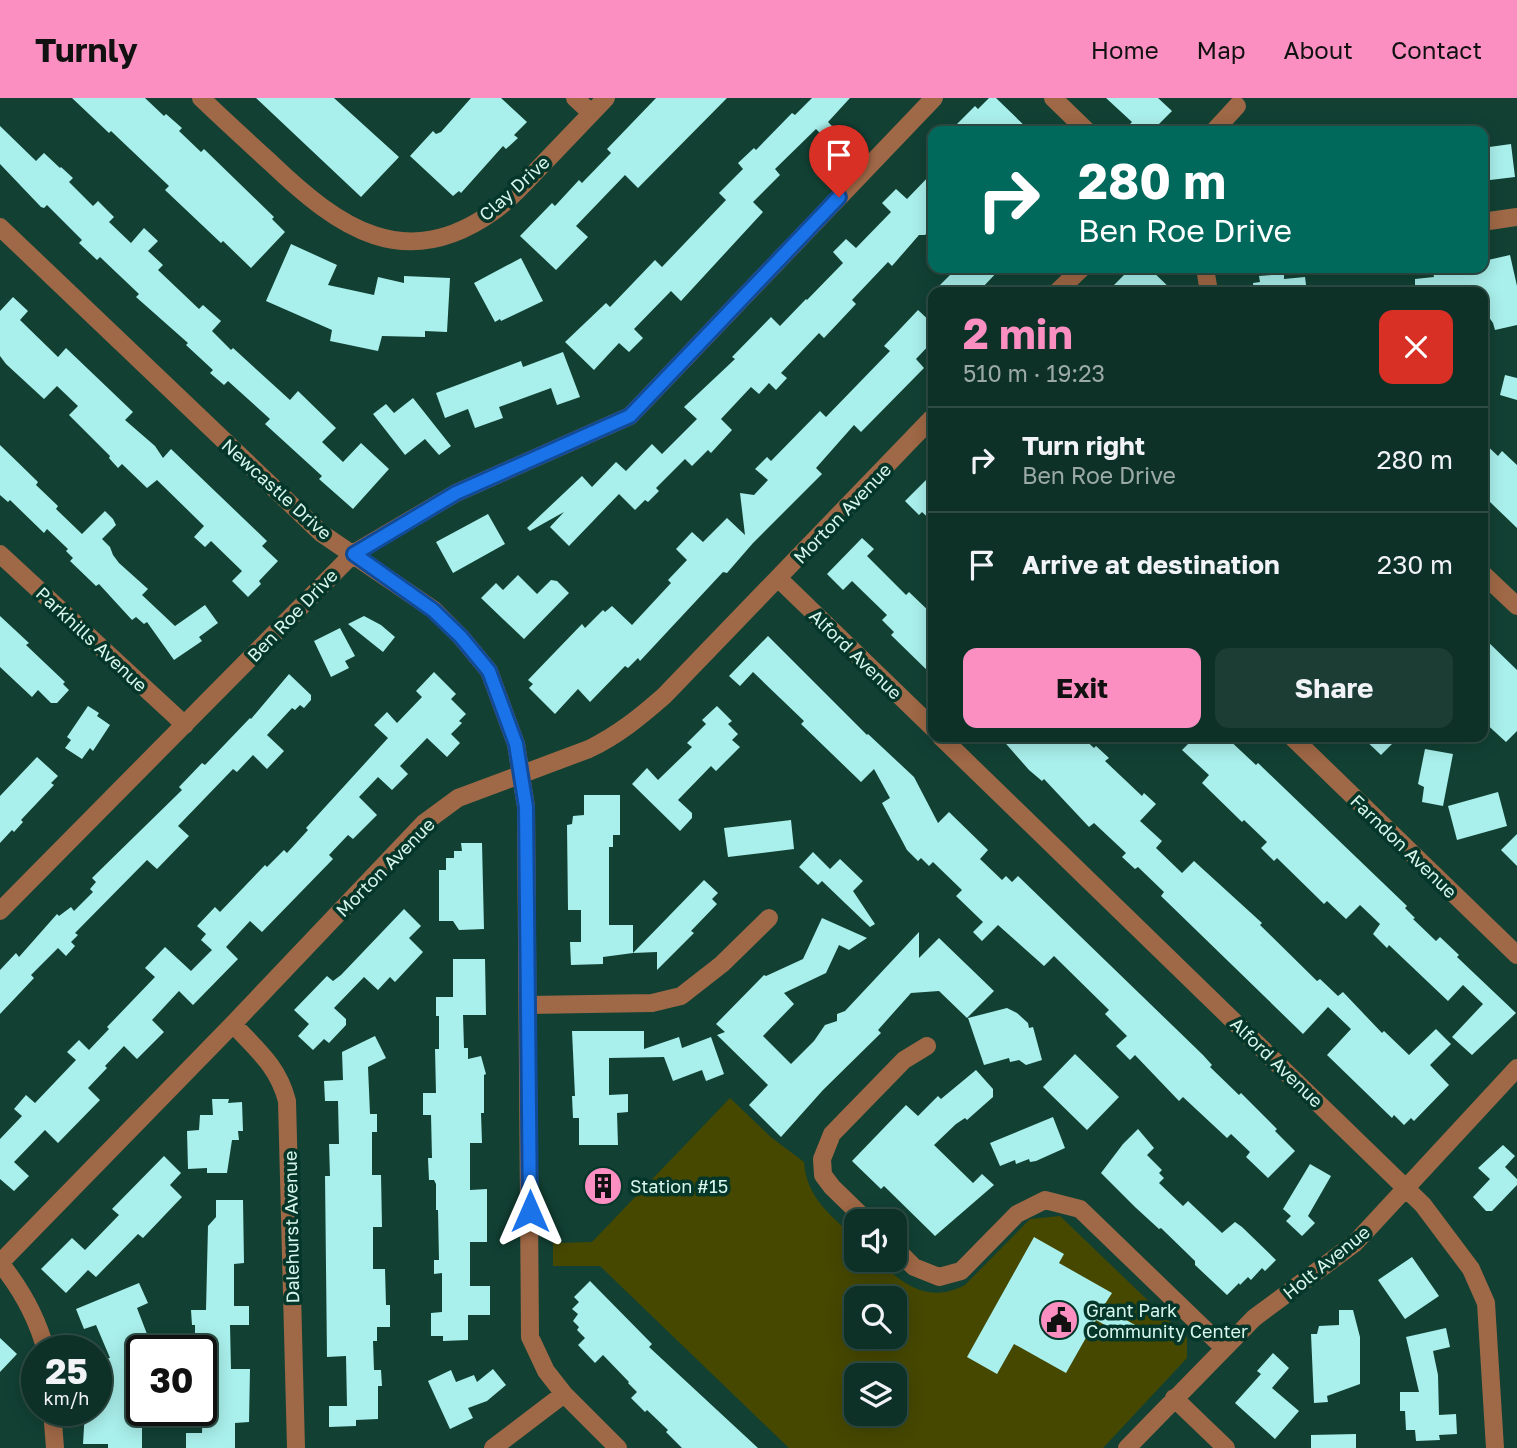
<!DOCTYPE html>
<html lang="en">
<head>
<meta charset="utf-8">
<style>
  body { margin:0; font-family:"Golos Text",sans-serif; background:#1c3d33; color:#f1f3f6; height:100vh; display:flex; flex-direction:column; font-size:26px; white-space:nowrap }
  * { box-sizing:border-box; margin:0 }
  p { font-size:23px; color:#9ba9a7 }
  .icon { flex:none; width:38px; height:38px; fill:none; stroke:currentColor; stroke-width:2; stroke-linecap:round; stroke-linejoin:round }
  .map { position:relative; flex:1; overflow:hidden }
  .side { position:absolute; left:928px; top:189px; width:560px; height:455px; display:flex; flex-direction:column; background:#0e3127; border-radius:14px; box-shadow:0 4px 18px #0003,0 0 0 2px #2e4c44 }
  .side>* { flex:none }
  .banner { position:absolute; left:928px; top:28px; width:560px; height:147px; border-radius:14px; box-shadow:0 4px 18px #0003,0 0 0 2px #2e4c44; background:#00695c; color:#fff; overflow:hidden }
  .controls { position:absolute; left:844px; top:1111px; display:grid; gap:14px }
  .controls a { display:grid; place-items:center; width:63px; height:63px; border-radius:14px; background:#0e3127; box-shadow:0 4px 18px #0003,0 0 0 2px #2e4c44; font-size:35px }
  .speed { position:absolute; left:21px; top:1237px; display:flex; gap:14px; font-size:35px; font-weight:700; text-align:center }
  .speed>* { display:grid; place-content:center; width:91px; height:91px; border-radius:50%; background:#0e3127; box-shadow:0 4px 18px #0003,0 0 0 2px #2e4c44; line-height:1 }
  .speed small { font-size:18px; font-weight:400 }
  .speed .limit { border:4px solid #111; border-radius:10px; background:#fff; color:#111 }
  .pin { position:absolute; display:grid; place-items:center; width:60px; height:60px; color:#fff; margin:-72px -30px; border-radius:50% 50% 50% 0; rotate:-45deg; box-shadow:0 0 7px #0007 }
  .pin .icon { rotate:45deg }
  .me { position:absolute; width:77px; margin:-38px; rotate:0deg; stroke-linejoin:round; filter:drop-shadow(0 0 5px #0008) }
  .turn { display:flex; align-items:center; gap:24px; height:147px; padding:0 35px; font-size:32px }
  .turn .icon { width:91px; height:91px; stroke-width:2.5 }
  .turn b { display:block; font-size:49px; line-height:60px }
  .round { display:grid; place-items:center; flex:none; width:74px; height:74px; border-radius:14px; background:#1c3d33 }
  .headline { display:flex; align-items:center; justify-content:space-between; height:119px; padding:0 35px }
  h1 { font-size:42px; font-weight:700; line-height:52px; color:#fc8fc2 }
  .primary-button { display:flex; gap:14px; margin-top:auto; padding:14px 35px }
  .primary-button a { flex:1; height:80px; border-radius:14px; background:#fc8fc2; color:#111; font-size:28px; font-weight:700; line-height:80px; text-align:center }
  .primary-button a+a { background:#1c3d33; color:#f1f3f6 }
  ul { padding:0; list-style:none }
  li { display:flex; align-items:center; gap:21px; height:105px; padding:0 35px; border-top:2px solid #2e4c44 }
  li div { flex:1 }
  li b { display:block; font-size:26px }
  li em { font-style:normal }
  header { display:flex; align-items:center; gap:42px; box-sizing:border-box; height:98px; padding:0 35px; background:#fc8fc2; color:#111 }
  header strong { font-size:33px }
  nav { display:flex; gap:38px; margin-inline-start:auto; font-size:24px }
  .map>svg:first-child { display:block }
  .green { fill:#464800; fill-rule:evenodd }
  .building { fill:#a9efeb }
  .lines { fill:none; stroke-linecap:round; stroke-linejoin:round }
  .minor { stroke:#9f6846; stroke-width:18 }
  .route-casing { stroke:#114b97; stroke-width:18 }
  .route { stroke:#1a73e8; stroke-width:12 }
  .labels { text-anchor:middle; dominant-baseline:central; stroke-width:7; stroke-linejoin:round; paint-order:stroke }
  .street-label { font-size:18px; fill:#d8f6eb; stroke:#04372a }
  .poi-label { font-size:18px; fill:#d8f6eb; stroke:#04372a; text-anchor:start }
</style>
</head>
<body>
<header>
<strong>Turnly</strong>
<nav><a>Home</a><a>Map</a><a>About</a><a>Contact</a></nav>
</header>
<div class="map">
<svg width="1517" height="1350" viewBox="0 0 1517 1350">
  <rect width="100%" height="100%" fill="#124134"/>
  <path class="green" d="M730 1000 772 1040 804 1064C807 1101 830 1116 856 1141V1162H877C904 1187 928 1206 965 1187L1030 1121 1060 1118 1187 1240V1260L1103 1350H789L600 1168H553V1145L592 1144ZM856 1200H894V1239H856ZM856 1278H894V1316H856Z"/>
  <path class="building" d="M72 0H145L164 18 166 16 182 30 179 33 201 54 204 51 274 119 272 121 285 134 251 170 223 143 221 145 165 92 169 88 111 33 109 35Z
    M256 0H334L399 59 361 99Z
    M471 0H501L527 24 514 37 518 40 506 51 503 48 461 95 459 93 453 98 410 58 433 33 436 36 441 34Z
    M656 0H727L638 90 625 77 576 128 588 139 556 172 520 138 552 105 555 108 579 82 582 85 611 55 607 51Z
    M812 0H850L828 24 841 37 831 46 816 31 775 71 780 77 753 104 763 114 681 203 671 193 634 231 643 240 629 254 619 245 594 272 565 244 606 205 610 209 655 162 662 169 726 102 719 95 743 71 738 65 754 50 756 52 792 15 795 17Z
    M989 0H996L1030 33H950L975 8 978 11Z
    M1106 0H1158L1172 13 1152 33H1124L1132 24Z
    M0 28 36 63 44 55 60 70 61 69 73 80 69 84 93 108 98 103 114 119 109 124 131 145 144 130 158 143 148 153 163 167 158 172 199 211 203 207 221 223 212 233 231 252 233 250 290 302 298 293 336 330 322 344 343 364 361 345 389 371 353 411 319 381 322 378 265 326 270 321 228 283 224 287 210 275 213 272 186 247 188 245 136 199 139 196 100 159 97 162 79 145 82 142 47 107 44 110 41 109 0 66Z
    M1511 46 1515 79 1482 83V50Z
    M933 74V123L929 133 925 137H919L892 168 888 164 852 202 856 206 824 240 819 235 781 275 787 280 776 292 769 285 759 296 751 289 721 321 732 332 711 355 708 352 692 368 685 361 656 390 659 393 648 404 645 402 635 412 619 396 569 448 550 429 564 414 530 433 527 430 582 378 592 389 616 364 626 373 652 346 662 356 697 321 684 309 735 261 732 259 771 219 780 228 806 201 807 202 843 165 833 154 846 141 856 150 891 114 882 105 896 91 907 101Z
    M291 146 337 167 328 187 374 197 378 179 404 185V178L450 180 447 234 425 233V239L382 238 378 253 330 243 332 232 266 203Z
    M1510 157 1517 188V227L1495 232 1493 225 1486 215 1488 211 1485 194H1415V181L1434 179 1433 174 1482 170V166L1489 164 1488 162Z
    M521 160 543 203 501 223 500 221 495 224 474 185Z
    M957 170H1001L982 190 980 188 974 194H933Z
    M1116 170H1149L1174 194H1107L1124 177Z
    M1284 176V181L1305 179 1307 194H1254L1253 185 1260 184 1259 178Z
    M13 199 28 213 20 222 58 259 66 250 133 314 125 322 155 348 163 360 171 351 267 443 262 448 278 463 259 483 261 486 248 499 232 483 242 473 211 443 205 449 194 439 204 428 157 382 147 390 122 366 118 370 109 360 110 358 69 317 78 308 57 288 44 301 6 266 0 258V213Z
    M918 212 933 226V243L916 261 924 270 861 334 854 327 816 370 822 376 753 445 727 475 723 474 640 563 638 560 628 570 625 568 590 604 578 591 555 616 529 590 533 586 528 582 582 526 585 530 603 512 605 514 612 508 632 527 671 485 668 482 687 462 676 451 692 434 703 444 727 420 745 437 740 395 754 397 768 382 755 371 767 359 771 363 820 313 826 319 890 253 884 248Z
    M563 254 580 299 557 307 551 290 499 309 503 320 475 330 468 311 445 320 436 295 521 263 523 269Z
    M1505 277 1517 280V302L1500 297Z
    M413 300 451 348 439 357 425 341 405 357 373 316 386 306 394 315Z
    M1482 343 1498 358 1502 353 1517 367V430L1490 404 1482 412Z
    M0 347 38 384 36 387 58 408 56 411 82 436 105 413 113 421 116 427 102 441 110 449 113 457 119 465 148 491 142 497 175 528 205 507 218 525 199 539 202 543 174 562 147 524 144 526 136 519 132 522 99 486 96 488 70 463 73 460 66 453 68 451 47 431 44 435 10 402 8 404 0 397Z
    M933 375V424L922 414 919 417 905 403Z
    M488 416 505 446 453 475 436 444Z
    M862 440 874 451 867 458 906 497 909 494 933 517V578L891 537 894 534 882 522 887 517 852 483 843 492 827 476Z
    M518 477 537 496 551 482 557 483 569 495 524 541 481 500 496 485 503 492Z
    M0 518 29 545 26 547 65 584 63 586 69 592 57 605H51L38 592 32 599 0 569Z
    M364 518 381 527 395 539 383 554 348 526Z
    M340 530 355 558 345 563 349 570 331 579 314 543Z
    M768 538 867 637 868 636 914 679 938 725 949 714 988 752 980 761 1002 782 1006 778 1012 784 1018 778 1203 957 1212 967 1210 969 1239 997 1241 995 1277 1031 1275 1033 1295 1053 1268 1080 1246 1059 1250 1054 1231 1036 1227 1040 1183 999 1179 1003 1135 957 1130 962 1116 948 1127 938 1105 916 1109 912 1054 858 1044 868 998 827 982 843 973 834 983 824 956 798 962 792 933 764 929 768 921 760 918 763 907 752 882 705 890 700 874 671 861 684 801 626 804 623 753 574 740 588 729 578Z
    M1482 538 1517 572V633L1506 644 1482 622Z
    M434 574 456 596 451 601 466 616 459 623 462 625 451 636 460 645 447 659 427 640 400 668 408 676 392 692 378 679 359 699 377 717 353 741 348 737 329 757 333 761 262 834 250 823 226 849 238 861 193 907 179 893 152 922 164 934 137 961 124 948 105 968 107 970 88 990 100 1002 58 1045 45 1032 14 1064 29 1078 14 1093 0 1081V1041L22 1018 14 1011 26 997 35 1005 76 962 67 954 79 942 89 952 109 931 107 929 155 879 145 870 165 849 191 873 212 852 201 842 206 836 197 828 215 809 220 814 265 767 267 769 284 752 287 755 308 732 306 730 388 640 374 627 387 614 397 625 422 599 416 593Z
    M289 576 311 597V602L304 610 300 607 295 612 292 610 267 637 284 653 267 671 253 657 237 674 233 671 178 728 189 738 157 771 147 762 75 835 78 837 71 844 75 848 66 858 58 850 31 877 34 880 0 916V872L16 855 19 859 57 816 59 818 71 809 74 813 93 794 90 791 96 784 92 780 182 692 179 689 202 665 205 667 250 620 251 621Z
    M88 608 99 615 97 618 110 627 93 653 90 650 82 661 65 650 71 642 67 639Z
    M717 608 732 623 728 626 738 636 732 642 740 649 716 673 711 668 678 702 692 715V720L680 733 632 686 647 670 658 682 692 649 687 645 706 626 702 622Z
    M1000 639H1082L1094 650 1096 648 1109 660 1105 663 1142 698 1144 695 1156 706 1140 723 1162 743 1156 750 1182 775 1194 763 1262 825 1260 827 1317 883 1320 881 1338 898 1343 894 1382 935 1384 933 1409 957 1436 931 1451 946 1430 967 1449 987 1414 1023 1411 1020 1404 1027 1394 1017 1392 1020 1327 957 1351 931 1328 909 1303 936 1161 798 1164 794 1138 769 1135 771 1122 759 1126 755 1094 725 1089 729 1044 681 1042 683 1029 672Z
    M1195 639H1226L1256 667 1258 665 1407 808 1405 810 1415 820 1413 821 1436 843 1440 839 1459 857 1457 859 1516 915 1472 957 1452 939 1483 906 1463 887 1448 903 1389 847 1387 850 1373 836 1380 826 1360 807 1346 821 1327 803 1324 806 1277 760 1274 763 1261 750 1267 744 1244 722 1242 724 1202 685 1209 677 1182 652Z
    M1362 639H1399L1381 657Z
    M1425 651 1453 656 1443 708 1422 704 1424 689 1418 686Z
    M37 659 58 678 51 685 54 687 21 722 23 724 14 734 12 732 0 745V698Z
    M1498 694 1507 728 1457 742 1448 708Z
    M584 697H620V737H613V749H609V827H633V855L603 859V866L571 867 570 844H581V812H568L567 727 572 726 573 718 584 717Z
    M791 722 794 751 728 759 724 730Z
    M1517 736V768L1501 752Z
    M461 745H482L484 831 459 832 453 823H439V772H446V760H454V753H462Z
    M813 754 830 771 840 761 863 783 853 793 875 826 870 829 822 783 818 787 799 769Z
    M704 782 718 795 712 801 717 806 691 833 694 835 657 872V854L633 855Z
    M404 811 421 828 409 840 423 854 395 884 390 879 378 892 364 879 334 910 346 921V927L329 945 324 941 313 952 298 938 309 926 294 912 327 878 333 883 341 877Z
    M822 820 867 840 849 852 839 847 826 875 784 895 794 906 763 938 791 966 814 943 825 927 837 923V916L845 913 919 834V860L939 840 994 893 967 920 939 893 911 895 878 932 881 935 823 992 781 1039 749 1007 768 987 717 937 725 934 716 926 764 877 766 878 803 861Z
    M453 861H485L486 917H463L464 950H468V961L481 958 486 976 484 977V1015H481L482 1045H470V1092L487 1091V1144H470V1188H490V1217H468V1242L443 1243V1238H431V1215L442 1214V1175L434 1176V1162H439L438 1112H436V1086L434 1082H429L428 1060H432L431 1017H423V995H436L435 951H439V918H436V899H453Z
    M1007 910 1017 915 1028 925 1029 930 1033 929 1042 962 1026 967 1019 962 1010 964 1009 960 984 967 968 920Z
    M572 933H644V951L679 939 682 950 711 939 724 976 706 983 702 972 673 983 664 959 609 960V997L628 996V1014L617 1015 618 1047H579V1020H573L572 998H575Z
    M375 938 386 960 368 969 370 1016H377V1034H372V1077H381L382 1129H373V1171H385L386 1207H390V1229H377V1243H373L374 1272H381L382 1288H378V1321L356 1322V1328L329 1329V1308H347L346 1258 327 1259 325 1078H330L329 1046H339L338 1003H325L324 983 343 982 342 954Z
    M1075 956 1119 999 1087 1032 1043 989Z
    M976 972 993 991V999L967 1022 965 1020 956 1026 934 1047 973 1085 982 1076 994 1087 935 1138 884 1088 881 1091 852 1063 906 1007 918 1018 938 998 941 1001Z
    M212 1001H229L228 1005 242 1004 243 1033H238L239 1042H232L227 1075H207V1070L188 1071 187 1033 199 1032 200 1017H213Z
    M1053 1019 1065 1050 1036 1063 1030 1064 1029 1061 1016 1066 1015 1062 1000 1068 990 1045Z
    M1138 1031 1154 1050 1147 1057 1162 1072 1159 1075 1164 1080 1159 1085 1183 1108 1188 1103 1222 1135 1235 1124 1242 1129 1276 1162 1265 1173 1262 1170 1251 1182 1248 1179 1240 1187 1239 1185 1227 1197 1195 1167V1163L1161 1130 1159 1131 1135 1109 1101 1075 1123 1046Z
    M1503 1047 1515 1058 1505 1069 1517 1081V1087L1492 1113H1486L1473 1099 1490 1081 1478 1070Z
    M164 1058 181 1075 170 1087 182 1099 143 1140 138 1136 96 1179 88 1172 66 1195 41 1171 72 1140 85 1152 119 1117 112 1111Z
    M1310 1066 1331 1078 1308 1118 1315 1125 1302 1138 1286 1123 1291 1118 1283 1111Z
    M592 1087a12 12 0 1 1 24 0a12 12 0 1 1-24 0Z
    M216 1102H243L244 1165 234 1166V1208H249V1227H230L231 1271H250L249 1324 235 1325V1350H186V1335H202L204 1271H201V1253H195V1227H192L191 1212H206L208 1128 216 1119Z
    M1034 1139 1064 1156 1059 1165 1112 1195 1103 1209 1135 1227 1128 1240 1096 1222 1066 1275 1014 1246 997 1276 967 1259Z
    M1412 1159 1439 1198 1405 1221 1378 1182Z
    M590 1183 652 1246 649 1249 758 1350H682L666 1334 668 1332 647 1312 645 1314 631 1300 637 1294 628 1285 629 1284 603 1257 595 1265 578 1247 585 1240 577 1232 579 1229 573 1223 578 1216 572 1211 579 1204 574 1199Z
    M139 1185 148 1205 137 1210 147 1236 142 1238V1278H137L138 1325H142V1350H108V1346H83L85 1312H96V1261L110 1260 96 1227 84 1231 76 1211Z
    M1339 1212H1353L1360 1239V1286L1327 1298 1328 1304 1314 1305 1311 1236H1317L1319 1228 1339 1227Z
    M1446 1230 1450 1249 1433 1253 1438 1277 1439 1317 1456 1316 1457 1336 1439 1337 1440 1342 1416 1343 1415 1332H1406L1405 1313H1400V1294H1419L1406 1239Z
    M0 1240 17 1256 0 1274Z
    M1273 1255 1289 1270 1272 1290 1299 1313 1275 1341 1235 1305 1261 1276 1257 1273Z
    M493 1271 506 1287 487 1303 468 1310 473 1320 450 1331 428 1283 451 1272 456 1284 474 1277 477 1284Z
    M1356 1336V1350H1311V1337Z"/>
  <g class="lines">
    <path class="minor" d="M201 0C224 22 248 44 271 65 339 130 405 177 494 113 511 101 526 84 540 69 562 46 584 23 606 0
      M575 0 591 15
      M1053 0 1087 33
      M1214 33 1237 8
      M1482 124 1517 119
      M0 129 321 435 434 512 461 539 489 573 516 646 526 709 530 1239 546 1273 564 1296 618 1350
      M1205 170 1209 194
      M1057 194 1082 170
      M0 456 185 627
      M1482 475 1517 508
      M779 481 933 630
      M941 639 1423 1107 1471 1171 1486 1205 1495 1350
      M1292 639 1517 857
      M0 813 354 455 456 395 630 318 934 0
      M528 907 652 905 681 898 722 866 769 820
      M233 926C257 952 278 968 287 1003L296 1350
      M868 1124 832 1089 823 1077 822 1061 832 1036 904 962 927 948
      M894 1149 914 1169 939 1179 961 1173 1017 1116 1045 1102 1080 1111 1224 1250
      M0 1165 233 926 424 725 458 700 589 651C618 637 640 619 664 598L933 319
      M0 1165C22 1192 37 1219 46 1253
      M1174 1300 1226 1350
      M52 1312 55 1350
      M493 1350 564 1296
      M1127 1350 1254 1220 1355 1145 1517 970"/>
  </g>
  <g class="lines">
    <defs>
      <path id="route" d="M530 1113 526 709 516 646 489 573 461 539 433 512 354 456 456 395 630 318 839 99"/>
    </defs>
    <use href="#route" class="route-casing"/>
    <use href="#route" class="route"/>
  </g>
  <defs>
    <symbol id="building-disc" viewBox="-11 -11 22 22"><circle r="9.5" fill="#fc8fc2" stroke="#04372a"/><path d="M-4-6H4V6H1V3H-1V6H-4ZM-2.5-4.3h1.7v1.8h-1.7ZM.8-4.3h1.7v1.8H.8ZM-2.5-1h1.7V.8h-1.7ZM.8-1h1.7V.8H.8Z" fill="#111"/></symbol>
    <symbol id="civic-disc" viewBox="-11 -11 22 22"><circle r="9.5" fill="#fc8fc2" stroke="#04372a"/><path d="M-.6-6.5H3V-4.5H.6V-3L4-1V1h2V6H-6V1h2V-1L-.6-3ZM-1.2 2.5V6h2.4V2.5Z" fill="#111"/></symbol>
  </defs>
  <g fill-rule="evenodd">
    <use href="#building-disc" x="581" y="1066" width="44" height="44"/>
    <use href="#civic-disc" x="1037" y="1200" width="44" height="44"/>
  </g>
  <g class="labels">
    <g class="street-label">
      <text transform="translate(514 90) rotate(-42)">Clay Drive</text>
      <text transform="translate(277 391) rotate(42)">Newcastle Drive</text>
      <text transform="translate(842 415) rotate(-46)">Morton Avenue</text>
      <text transform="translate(292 517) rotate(-46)">Ben Roe Drive</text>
      <text transform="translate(92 541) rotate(43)">Parkhills Avenue</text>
      <text transform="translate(856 556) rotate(44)">Alford Avenue</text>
      <text transform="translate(1404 748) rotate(44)">Farndon Avenue</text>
      <text transform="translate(385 769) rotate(-45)">Morton Avenue</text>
      <text transform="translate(1277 964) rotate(44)">Alford Avenue</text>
      <text transform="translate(291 1129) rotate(-91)">Dalehurst Avenue</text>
      <text transform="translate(1326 1164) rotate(-39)">Holt Avenue</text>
    </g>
    <g class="poi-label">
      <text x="630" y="1088">Station #15</text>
      <text x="1086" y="1212">Grant Park<tspan x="1086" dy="21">Community Center</tspan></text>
    </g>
  </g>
</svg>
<div class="controls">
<a><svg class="icon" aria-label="sound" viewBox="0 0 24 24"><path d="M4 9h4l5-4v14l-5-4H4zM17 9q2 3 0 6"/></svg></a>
<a><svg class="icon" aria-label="search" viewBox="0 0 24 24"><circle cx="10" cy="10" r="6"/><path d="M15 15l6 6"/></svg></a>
<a><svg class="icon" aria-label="layers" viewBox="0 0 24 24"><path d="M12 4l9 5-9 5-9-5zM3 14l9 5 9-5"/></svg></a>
</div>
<div class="speed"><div>25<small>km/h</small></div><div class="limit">30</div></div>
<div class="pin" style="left:839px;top:99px;background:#d93025"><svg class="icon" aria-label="arrive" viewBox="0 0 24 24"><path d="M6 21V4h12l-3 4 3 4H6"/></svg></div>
<svg class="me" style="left:530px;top:1113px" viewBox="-20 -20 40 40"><path d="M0-17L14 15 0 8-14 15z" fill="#1a73e8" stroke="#fff" stroke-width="4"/></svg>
<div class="banner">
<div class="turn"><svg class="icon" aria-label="right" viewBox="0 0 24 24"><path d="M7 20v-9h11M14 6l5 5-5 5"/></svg><div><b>280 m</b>Ben Roe Drive</div></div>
</div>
<section class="side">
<div class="headline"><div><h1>2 min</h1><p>510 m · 19:23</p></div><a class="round" style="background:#d93025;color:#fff"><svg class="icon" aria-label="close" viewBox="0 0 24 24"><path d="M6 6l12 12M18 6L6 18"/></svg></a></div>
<ul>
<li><svg class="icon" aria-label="right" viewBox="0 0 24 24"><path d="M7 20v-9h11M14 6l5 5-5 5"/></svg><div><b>Turn right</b><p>Ben Roe Drive</p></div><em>280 m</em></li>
<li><svg class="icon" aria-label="arrive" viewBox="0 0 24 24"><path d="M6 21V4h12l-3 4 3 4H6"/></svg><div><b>Arrive at destination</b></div><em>230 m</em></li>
</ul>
<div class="primary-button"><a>Exit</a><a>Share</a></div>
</section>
</div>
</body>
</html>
